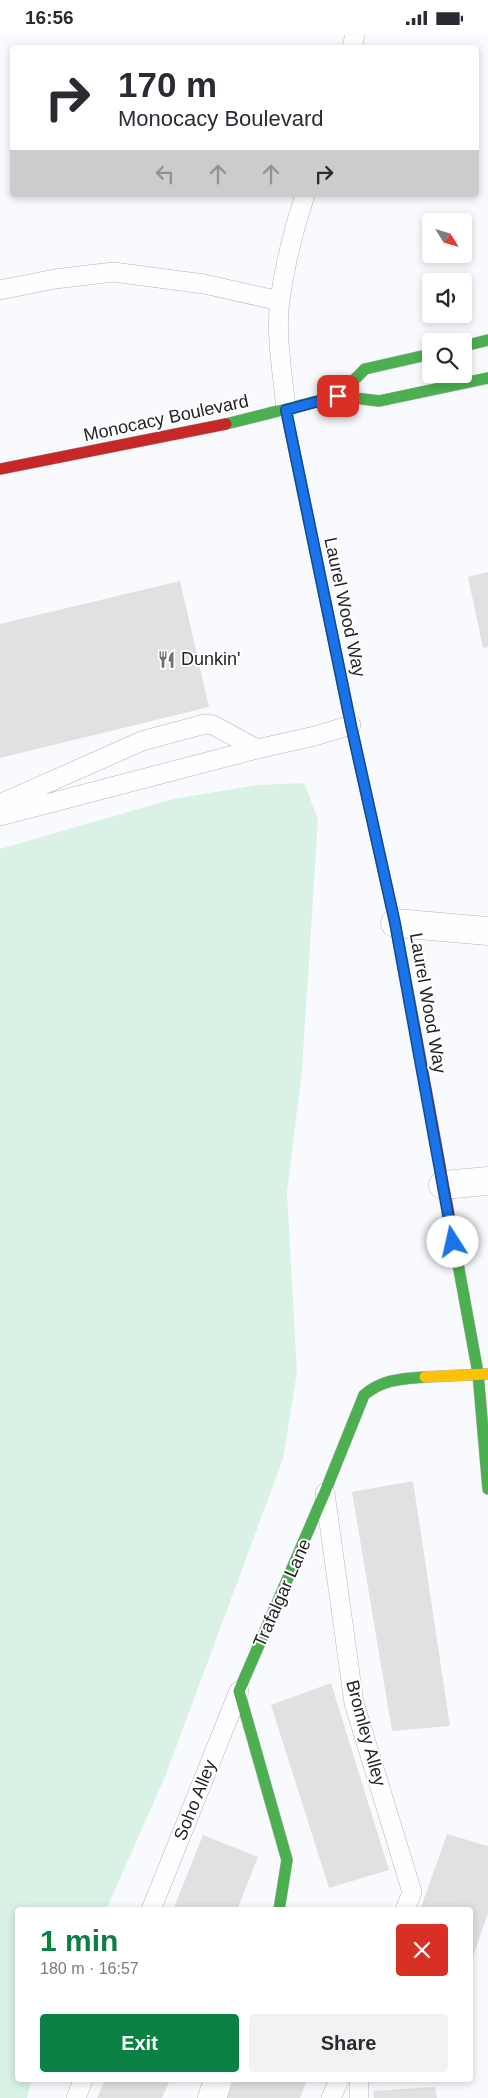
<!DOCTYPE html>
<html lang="en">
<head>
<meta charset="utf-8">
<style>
  body { margin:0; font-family:Helvetica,sans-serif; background:#f2f2f3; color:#2b2b33; height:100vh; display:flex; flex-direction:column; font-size:19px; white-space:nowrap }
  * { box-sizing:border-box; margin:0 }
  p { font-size:16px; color:#7c7c81 }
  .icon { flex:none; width:28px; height:28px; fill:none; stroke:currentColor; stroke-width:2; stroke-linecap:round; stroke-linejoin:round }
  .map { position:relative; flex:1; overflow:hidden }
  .details { position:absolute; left:15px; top:1872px; width:458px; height:175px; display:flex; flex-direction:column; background:#fff; border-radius:5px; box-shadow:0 2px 8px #0003 }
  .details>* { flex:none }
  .banner { position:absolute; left:10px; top:10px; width:469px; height:152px; border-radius:5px; box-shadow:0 2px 8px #0003; background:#fff; color:#2b2b33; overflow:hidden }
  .needle { width:32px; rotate:127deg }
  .controls { position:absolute; left:422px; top:178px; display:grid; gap:10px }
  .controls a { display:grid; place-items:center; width:50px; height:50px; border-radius:5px; background:#fff; box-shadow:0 2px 8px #0003; font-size:25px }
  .pin { position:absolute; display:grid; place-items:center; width:42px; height:42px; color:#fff; margin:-21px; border-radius:10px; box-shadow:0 2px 8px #0006 }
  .me { position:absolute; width:55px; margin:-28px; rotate:350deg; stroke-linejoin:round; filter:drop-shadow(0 0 4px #0008) }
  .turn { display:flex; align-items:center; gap:18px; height:105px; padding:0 25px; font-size:22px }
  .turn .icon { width:65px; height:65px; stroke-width:2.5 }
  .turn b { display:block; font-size:35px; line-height:42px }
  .lanes { display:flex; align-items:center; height:48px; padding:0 25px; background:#0003; justify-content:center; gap:25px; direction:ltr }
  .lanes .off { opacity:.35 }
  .round { display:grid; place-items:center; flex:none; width:52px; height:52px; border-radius:5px; background:#f2f2f3 }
  .overview { display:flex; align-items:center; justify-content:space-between; height:85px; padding:0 25px }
  h1 { font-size:30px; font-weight:700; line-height:38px; color:#0b8043 }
  .button { display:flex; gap:10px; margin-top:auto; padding:10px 25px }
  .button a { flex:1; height:58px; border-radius:5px; background:#0b8043; color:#fff; font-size:20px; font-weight:700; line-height:58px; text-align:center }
  .button a+a { background:#f2f2f3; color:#2b2b33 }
  .status { display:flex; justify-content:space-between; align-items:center; height:35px; padding:0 25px; background:#fff; direction:ltr }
  .status svg { height:14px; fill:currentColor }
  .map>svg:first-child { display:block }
  .green { fill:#daf2e6 }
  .building { fill:#e1e1e1 }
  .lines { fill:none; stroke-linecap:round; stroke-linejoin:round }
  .lane-casing { stroke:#b4b5b7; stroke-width:20 }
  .street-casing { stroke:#b4b5b7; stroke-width:29 }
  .fast-casing { stroke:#b4b5b7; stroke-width:12 }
  .slow-casing { stroke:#b4b5b7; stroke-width:12 }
  .jam-casing { stroke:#b4b5b7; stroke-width:12 }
  .lane { stroke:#fefeff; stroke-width:19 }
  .street { stroke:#fefeff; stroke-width:28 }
  .fast { stroke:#4caf50; stroke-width:11 }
  .slow { stroke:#ffc107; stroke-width:11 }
  .jam { stroke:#c62828; stroke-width:11 }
  .route-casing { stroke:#114b97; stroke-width:12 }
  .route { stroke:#1a73e8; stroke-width:9 }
  .labels { text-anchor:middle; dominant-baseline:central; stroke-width:4; stroke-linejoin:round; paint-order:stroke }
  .street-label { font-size:18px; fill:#242427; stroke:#fff }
  .poi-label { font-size:18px; fill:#242427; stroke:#fff; text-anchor:start }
</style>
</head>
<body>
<div class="status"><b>16:56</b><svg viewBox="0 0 49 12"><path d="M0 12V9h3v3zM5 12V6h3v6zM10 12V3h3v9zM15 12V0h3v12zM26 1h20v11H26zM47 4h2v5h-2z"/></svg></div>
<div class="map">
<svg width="488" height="2063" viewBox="0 0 488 2063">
  <rect width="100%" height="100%" fill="#f9fafd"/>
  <path class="green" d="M304 748 318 784 302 1036 287 1157 297 1337 283 1424 165 1742 106 1875H18V2045H31L27 2063H0V814L173 764 258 750Z"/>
  <path class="building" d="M488 537V612L483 613 468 542Z
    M180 546 209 672 0 723V589Z
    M413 1446 450 1691 392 1696 352 1457Z
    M331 1648 389 1835 329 1853 271 1670Z
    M447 1799 488 1811V1878L470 1931V1875H420Z
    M203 1800 258 1822 237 1875H173Z
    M105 2045H170L162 2063H97Z
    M234 2045H307L300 2063H227Z
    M435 2052 437 2063H374L373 2056Z"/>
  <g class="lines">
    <defs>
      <path id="lane" d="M352 12 355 0
        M0 255 55 244 113 237 204 249 280 266
        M286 375C283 339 275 300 280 264 285 229 294 193 305 160
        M0 769 142 706 205 689 213 690 257 714
        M0 781 257 714 315 701 351 690
        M325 1458 354 1668 412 1857 405 1875
        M151 1875 239 1656
        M359 2045V2063
        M76 2063 83 2045
        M331 2063 339 2045"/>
      <path id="street" d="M395 888 488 896
        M443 1150 488 1146
        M212 2063 218 2045"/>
      <path id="fast" d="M464 311 488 305
        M338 361 365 334 431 319
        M286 375 351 690 395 888 415 994
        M226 389 338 361 379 366 488 343
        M456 1218 478 1338 488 1454
        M279 1875 287 1825 239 1656 325 1457 364 1360C383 1344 401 1344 425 1342"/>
      <path id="slow" d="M425 1342 488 1339"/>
      <path id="jam" d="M0 434 226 389
        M415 994 456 1218"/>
    </defs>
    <use href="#lane" class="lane-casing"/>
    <use href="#street" class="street-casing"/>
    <use href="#fast" class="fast-casing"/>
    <use href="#slow" class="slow-casing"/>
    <use href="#jam" class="jam-casing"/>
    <use href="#lane" class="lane"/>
    <use href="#street" class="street"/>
    <use href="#fast" class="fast"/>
    <use href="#slow" class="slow"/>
    <use href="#jam" class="jam"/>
  </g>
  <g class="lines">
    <defs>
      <path id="route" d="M338 361 286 375 351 690 395 888 453 1207"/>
    </defs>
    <use href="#route" class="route-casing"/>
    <use href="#route" class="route"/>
  </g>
  <defs>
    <symbol id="restaurant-bare" viewBox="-9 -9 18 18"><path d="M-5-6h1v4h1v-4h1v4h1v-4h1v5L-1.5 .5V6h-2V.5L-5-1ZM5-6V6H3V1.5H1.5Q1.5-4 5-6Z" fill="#6f6f72" stroke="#fff" stroke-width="2.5" paint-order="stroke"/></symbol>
  </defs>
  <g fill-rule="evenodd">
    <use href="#restaurant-bare" x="154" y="612" width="25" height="25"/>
  </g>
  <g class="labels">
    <g class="street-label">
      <text transform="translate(166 383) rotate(-12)">Monocacy Boulevard</text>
      <text transform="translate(345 572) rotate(78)">Laurel Wood Way</text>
      <text transform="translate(428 968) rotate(80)">Laurel Wood Way</text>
      <text transform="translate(282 1558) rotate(-66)">Trafalgar Lane</text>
      <text transform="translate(366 1698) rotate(75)">Bromley Alley</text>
      <text transform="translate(195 1765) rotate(-68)">Soho Alley</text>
    </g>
    <g class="poi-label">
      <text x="181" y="624">Dunkin'</text>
    </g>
  </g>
</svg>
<div class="controls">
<a><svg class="needle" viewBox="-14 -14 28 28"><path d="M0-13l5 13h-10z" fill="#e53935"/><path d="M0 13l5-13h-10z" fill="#7c7c81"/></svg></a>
<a><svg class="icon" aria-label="sound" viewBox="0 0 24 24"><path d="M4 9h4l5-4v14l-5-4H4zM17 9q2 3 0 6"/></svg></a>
<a><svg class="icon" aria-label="search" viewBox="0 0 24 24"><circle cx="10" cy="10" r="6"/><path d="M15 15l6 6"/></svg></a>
</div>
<div class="pin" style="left:338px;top:361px;background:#d93025"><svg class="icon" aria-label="arrive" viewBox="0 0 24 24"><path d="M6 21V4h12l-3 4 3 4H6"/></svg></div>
<svg class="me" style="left:453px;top:1207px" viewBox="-20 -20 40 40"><circle r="19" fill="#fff"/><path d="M0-13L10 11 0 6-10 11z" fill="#1a73e8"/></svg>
<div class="banner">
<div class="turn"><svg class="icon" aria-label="right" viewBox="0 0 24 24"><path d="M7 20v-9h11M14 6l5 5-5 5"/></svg><div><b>170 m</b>Monocacy Boulevard</div></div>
<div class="lanes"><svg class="icon off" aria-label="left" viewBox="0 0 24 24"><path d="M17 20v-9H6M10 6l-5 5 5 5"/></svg><svg class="icon off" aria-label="ahead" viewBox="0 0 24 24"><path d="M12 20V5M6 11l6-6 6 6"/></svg><svg class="icon off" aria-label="ahead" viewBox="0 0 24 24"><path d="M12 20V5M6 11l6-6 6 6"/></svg><svg class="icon" aria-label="right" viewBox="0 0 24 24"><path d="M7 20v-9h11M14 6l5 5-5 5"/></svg></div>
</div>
<section class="details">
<div class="overview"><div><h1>1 min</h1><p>180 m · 16:57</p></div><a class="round" style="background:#d93025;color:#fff"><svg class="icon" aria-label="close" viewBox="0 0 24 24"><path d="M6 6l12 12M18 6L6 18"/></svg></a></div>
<div class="button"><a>Exit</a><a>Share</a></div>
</section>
</div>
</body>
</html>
